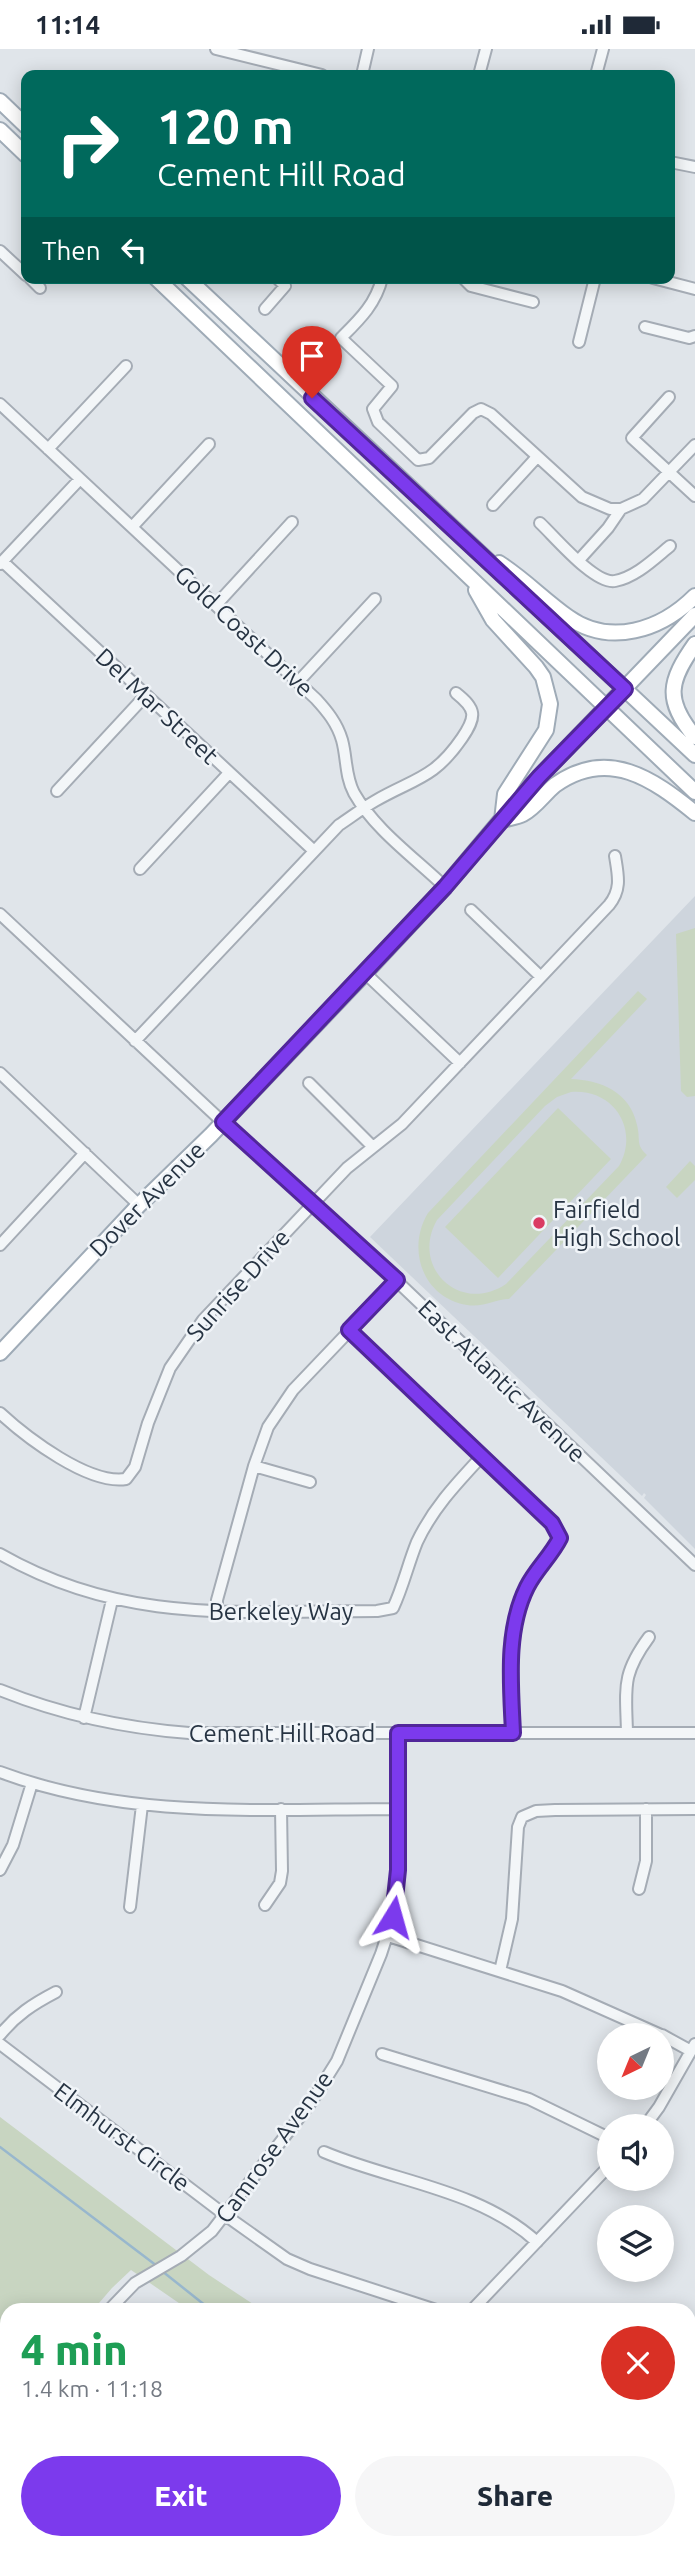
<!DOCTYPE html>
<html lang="en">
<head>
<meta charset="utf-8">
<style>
  body { margin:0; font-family:Ubuntu,sans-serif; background:#f6f6f7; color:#1f2937; height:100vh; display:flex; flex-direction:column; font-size:26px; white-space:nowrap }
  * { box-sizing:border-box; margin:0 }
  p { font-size:23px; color:#747a83 }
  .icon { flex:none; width:38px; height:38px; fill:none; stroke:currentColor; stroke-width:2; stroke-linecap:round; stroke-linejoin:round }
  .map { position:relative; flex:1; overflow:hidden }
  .details { position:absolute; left:0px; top:2254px; width:696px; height:247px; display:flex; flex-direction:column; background:#fff; border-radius:21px 21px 0 0; box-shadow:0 4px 18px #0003 }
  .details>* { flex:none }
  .banner { position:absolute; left:21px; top:21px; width:654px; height:214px; border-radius:14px; box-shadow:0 4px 18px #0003; background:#00695c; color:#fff; overflow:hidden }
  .needle { width:46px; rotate:223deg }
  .controls { position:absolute; left:597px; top:1974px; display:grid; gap:14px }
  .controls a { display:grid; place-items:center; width:77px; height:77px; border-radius:50%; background:#fff; box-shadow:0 4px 18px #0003; font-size:35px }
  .pin { position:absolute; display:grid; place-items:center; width:60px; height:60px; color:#fff; margin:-72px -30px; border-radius:50% 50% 50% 0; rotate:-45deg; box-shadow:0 0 7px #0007 }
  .pin .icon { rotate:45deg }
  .me { position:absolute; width:77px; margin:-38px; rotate:8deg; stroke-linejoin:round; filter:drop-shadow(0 0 5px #0008) }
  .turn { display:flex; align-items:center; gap:24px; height:147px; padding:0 21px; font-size:32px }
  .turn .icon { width:91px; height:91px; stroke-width:2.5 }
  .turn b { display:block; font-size:49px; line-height:60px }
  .then { display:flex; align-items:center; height:66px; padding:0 21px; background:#0003; gap:14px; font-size:26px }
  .round { display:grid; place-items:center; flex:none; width:74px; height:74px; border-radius:37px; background:#f6f6f7 }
  .head { display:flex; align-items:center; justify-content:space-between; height:119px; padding:0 21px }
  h1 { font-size:42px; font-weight:800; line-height:52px; color:#1e9e55 }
  .cta { display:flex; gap:14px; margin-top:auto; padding:14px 21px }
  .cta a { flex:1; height:80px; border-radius:42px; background:#7c3aed; color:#fff; font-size:28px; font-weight:800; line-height:80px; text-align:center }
  .cta a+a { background:#f6f6f7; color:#1f2937 }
  .status { display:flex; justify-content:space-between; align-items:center; height:49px; padding:0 35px; background:#fff; direction:ltr }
  .status svg { height:19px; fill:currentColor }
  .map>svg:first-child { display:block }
  .built { fill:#ced5dd }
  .green { fill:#c8d5c1; fill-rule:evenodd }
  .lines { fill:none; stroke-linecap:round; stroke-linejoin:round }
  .stream { stroke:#98b7cd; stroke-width:2.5 }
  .minor-casing { stroke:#a5acb5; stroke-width:14 }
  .major-casing { stroke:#9fabb7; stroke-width:18 }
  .minor { stroke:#f3f6f8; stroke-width:10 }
  .major { stroke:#fff; stroke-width:14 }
  .route-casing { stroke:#51269a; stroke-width:18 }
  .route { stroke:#7c3aed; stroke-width:12 }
  .poi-dot { fill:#da3b63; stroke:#f0f4f8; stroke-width:2.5 }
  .labels { text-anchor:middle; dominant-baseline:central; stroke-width:5; stroke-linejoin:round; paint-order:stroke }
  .street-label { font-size:24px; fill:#273443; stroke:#f0f4f8 }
  .poi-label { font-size:24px; fill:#273443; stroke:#f0f4f8; text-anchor:start }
</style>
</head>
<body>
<div class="status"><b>11:14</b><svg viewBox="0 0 49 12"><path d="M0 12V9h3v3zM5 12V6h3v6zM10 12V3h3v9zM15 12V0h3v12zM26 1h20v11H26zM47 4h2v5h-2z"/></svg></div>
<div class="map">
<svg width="695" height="2500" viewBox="0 0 695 2500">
  <rect width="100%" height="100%" fill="#e0e5ea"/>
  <path class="built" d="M695 847V1500L644 1449 646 1446 644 1444 642 1447 370 1188Z"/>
  <path class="green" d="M695 879V1047L687 1048 681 1042 676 885Z
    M638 942 647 950 571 1030C601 1031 630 1043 637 1076 641 1091 635 1095 647 1106L509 1250C496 1250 483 1259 467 1256 423 1249 406 1200 428 1164ZM571 1043C613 1039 640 1080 619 1117L506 1235C460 1266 410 1218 437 1171L545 1057 557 1048Z
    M558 1059 611 1110 498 1229 445 1178Z
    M690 1112 695 1117V1131L677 1149 666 1138Z
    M0 2068 209 2226 262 2261H189L131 2221 112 2239 93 2261H7V2361L0 2368Z"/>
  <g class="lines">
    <path class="stream" d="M0 2098 157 2217
      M162 2222 211 2261"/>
    <defs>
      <path id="minor" d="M216 0 322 26
        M362 26 368 0
        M479 26 486 0
        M596 26 603 0
        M670 113 695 118
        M0 202 26 226
        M30 229 40 239
        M382 229C376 255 359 271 341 289L392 337 373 360 378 373 418 411 429 409 473 364 481 360 491 365 582 448 610 460H621L643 450 695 396
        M463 229 471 237 533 253
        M653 229 695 240
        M265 260 285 237 277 229
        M645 278 689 289 695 287
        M579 293 595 229
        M669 348 632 389 695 447
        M0 355 316 650C327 662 337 674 342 691 347 709 345 727 354 744 375 781 415 809 445 838
        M48 400 126 317
        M493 456 537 408
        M540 474C555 488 595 536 615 532 636 528 654 510 670 497
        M132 478 209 395
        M579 511 608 479 621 460
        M2 512 313 801
        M0 515 80 430
        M216 556 292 473
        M298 633 375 550
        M57 742 146 646
        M140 820 229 724
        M471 861 541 928
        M0 865 273 1120 340 1178 695 1516
        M365 924 460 1014
        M135 992 339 776C351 768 363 759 375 752 415 729 434 730 462 689 477 667 476 660 456 644
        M0 1024 139 1156
        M309 1034 372 1097
        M0 1196 85 1104
        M350 1281 552 1474 560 1489C551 1507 536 1520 527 1538 505 1582 511 1637 513 1684
        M0 1364C27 1389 89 1436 126 1430L135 1418 148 1374 170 1319 203 1271 347 1119 402 1075 609 856C622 840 618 826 615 807
        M254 1417 310 1433
        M0 1505C124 1576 241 1562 377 1562L393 1559C403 1538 408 1515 417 1493 433 1459 457 1434 482 1407
        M217 1563V1551L254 1417 268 1378 293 1341 397 1232
        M0 1641C62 1666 123 1679 189 1684H695
        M84 1669 112 1551
        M627 1684C626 1639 621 1626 649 1588
        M0 1723C128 1771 265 1760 399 1760
        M0 1821 13 1796 32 1734
        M639 1840 646 1812V1760
        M265 1856 280 1834 282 1822 281 1760
        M130 1858 142 1756
        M388 1887 562 1942 661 1986
        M500 1922 512 1870 518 1778 522 1768 536 1762 555 1761 695 1760
        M0 1986C16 1966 33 1955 56 1943
        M662 1986 691 2002
        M0 1995 225 2166 287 2210 310 2220 436 2261
        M382 2005 529 2050 609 2089
        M645 2077 659 2058 695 1995
        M324 2103C395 2133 479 2140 537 2193
        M109 2261 135 2234 181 2207 212 2182 312 2052 337 2012 381 1905 393 1868 399 1821 398 1684
        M472 2261 609 2117
        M690 2356 695 2361
        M0 2385 7 2379
        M0 2440 7 2450
        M28 2494 30 2500
        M152 2494 155 2500
        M432 2494 438 2500
        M242 2500 248 2494
        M388 2500 394 2494
        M493 2500 499 2494"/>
      <path id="major" d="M0 52 26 77
        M0 81 26 106
        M156 229 695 743
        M187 229 695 706
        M499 514C524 530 544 551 568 568 610 598 661 581 695 547
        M476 541 493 571 536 618 543 628 550 655 546 681 505 745 502 771
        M695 595C669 632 664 651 695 688
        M502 771C509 769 517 768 523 765 535 759 545 744 555 736 608 698 653 730 695 764
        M0 1304 139 1156 211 1086 365 924 445 838 522 746 695 566
        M690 2317 695 2311
        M690 2345 695 2339
        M516 2500 522 2494
        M543 2500 549 2494"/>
    </defs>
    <use href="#minor" class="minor-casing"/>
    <use href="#major" class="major-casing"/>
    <use href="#minor" class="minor"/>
    <use href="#major" class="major"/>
  </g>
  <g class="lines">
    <defs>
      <path id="route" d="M312 349 625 640 539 728 445 838 223 1073 397 1231 349 1281 552 1474 560 1489C551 1507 536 1520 527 1538 505 1582 511 1637 513 1684H398V1821L393 1868"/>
    </defs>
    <use href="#route" class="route-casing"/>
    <use href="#route" class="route"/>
  </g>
  <circle class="poi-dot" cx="539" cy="1174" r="7"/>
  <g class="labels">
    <g class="street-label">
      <text transform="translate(244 582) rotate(43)">Gold Coast Drive</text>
      <text transform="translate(157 657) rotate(43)">Del Mar Street</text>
      <text transform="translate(147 1150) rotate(-45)">Dover Avenue</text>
      <text transform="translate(238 1236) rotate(-48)">Sunrise Drive</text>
      <text transform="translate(502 1332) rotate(44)">East Atlantic Avenue</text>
      <text x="281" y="1562">Berkeley Way</text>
      <text x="282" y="1684">Cement Hill Road</text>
      <text transform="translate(122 2088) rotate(37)">Elmhurst Circle</text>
      <text transform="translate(274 2098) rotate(-54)">Camrose Avenue</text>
    </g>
    <g class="poi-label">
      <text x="553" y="1160">Fairfield<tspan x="553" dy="28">High School</tspan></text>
    </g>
  </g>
</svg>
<div class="controls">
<a><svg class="needle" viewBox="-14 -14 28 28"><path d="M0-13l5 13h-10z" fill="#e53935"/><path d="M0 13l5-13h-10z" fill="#747a83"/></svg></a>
<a><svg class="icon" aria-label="sound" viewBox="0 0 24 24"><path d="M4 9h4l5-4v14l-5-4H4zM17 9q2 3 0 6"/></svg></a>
<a><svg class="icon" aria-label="layers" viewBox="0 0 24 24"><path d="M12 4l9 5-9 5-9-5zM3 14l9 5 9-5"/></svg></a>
</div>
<div class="pin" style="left:312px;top:349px;background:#d93025"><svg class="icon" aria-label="arrive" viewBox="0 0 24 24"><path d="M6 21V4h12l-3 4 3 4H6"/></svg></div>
<svg class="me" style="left:393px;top:1868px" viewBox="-20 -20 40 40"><path d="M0-17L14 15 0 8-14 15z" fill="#7c3aed" stroke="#fff" stroke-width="4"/></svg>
<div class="banner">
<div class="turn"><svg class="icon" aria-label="right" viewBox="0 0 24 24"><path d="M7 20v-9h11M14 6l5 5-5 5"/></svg><div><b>120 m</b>Cement Hill Road</div></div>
<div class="then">Then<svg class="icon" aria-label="left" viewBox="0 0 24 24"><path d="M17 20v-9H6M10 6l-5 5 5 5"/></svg></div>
</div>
<section class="details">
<div class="head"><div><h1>4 min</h1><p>1.4 km · 11:18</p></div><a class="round" style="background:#d93025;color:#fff"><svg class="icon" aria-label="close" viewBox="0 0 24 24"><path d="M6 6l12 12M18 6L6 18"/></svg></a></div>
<div class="cta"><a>Exit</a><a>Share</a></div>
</section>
</div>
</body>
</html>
